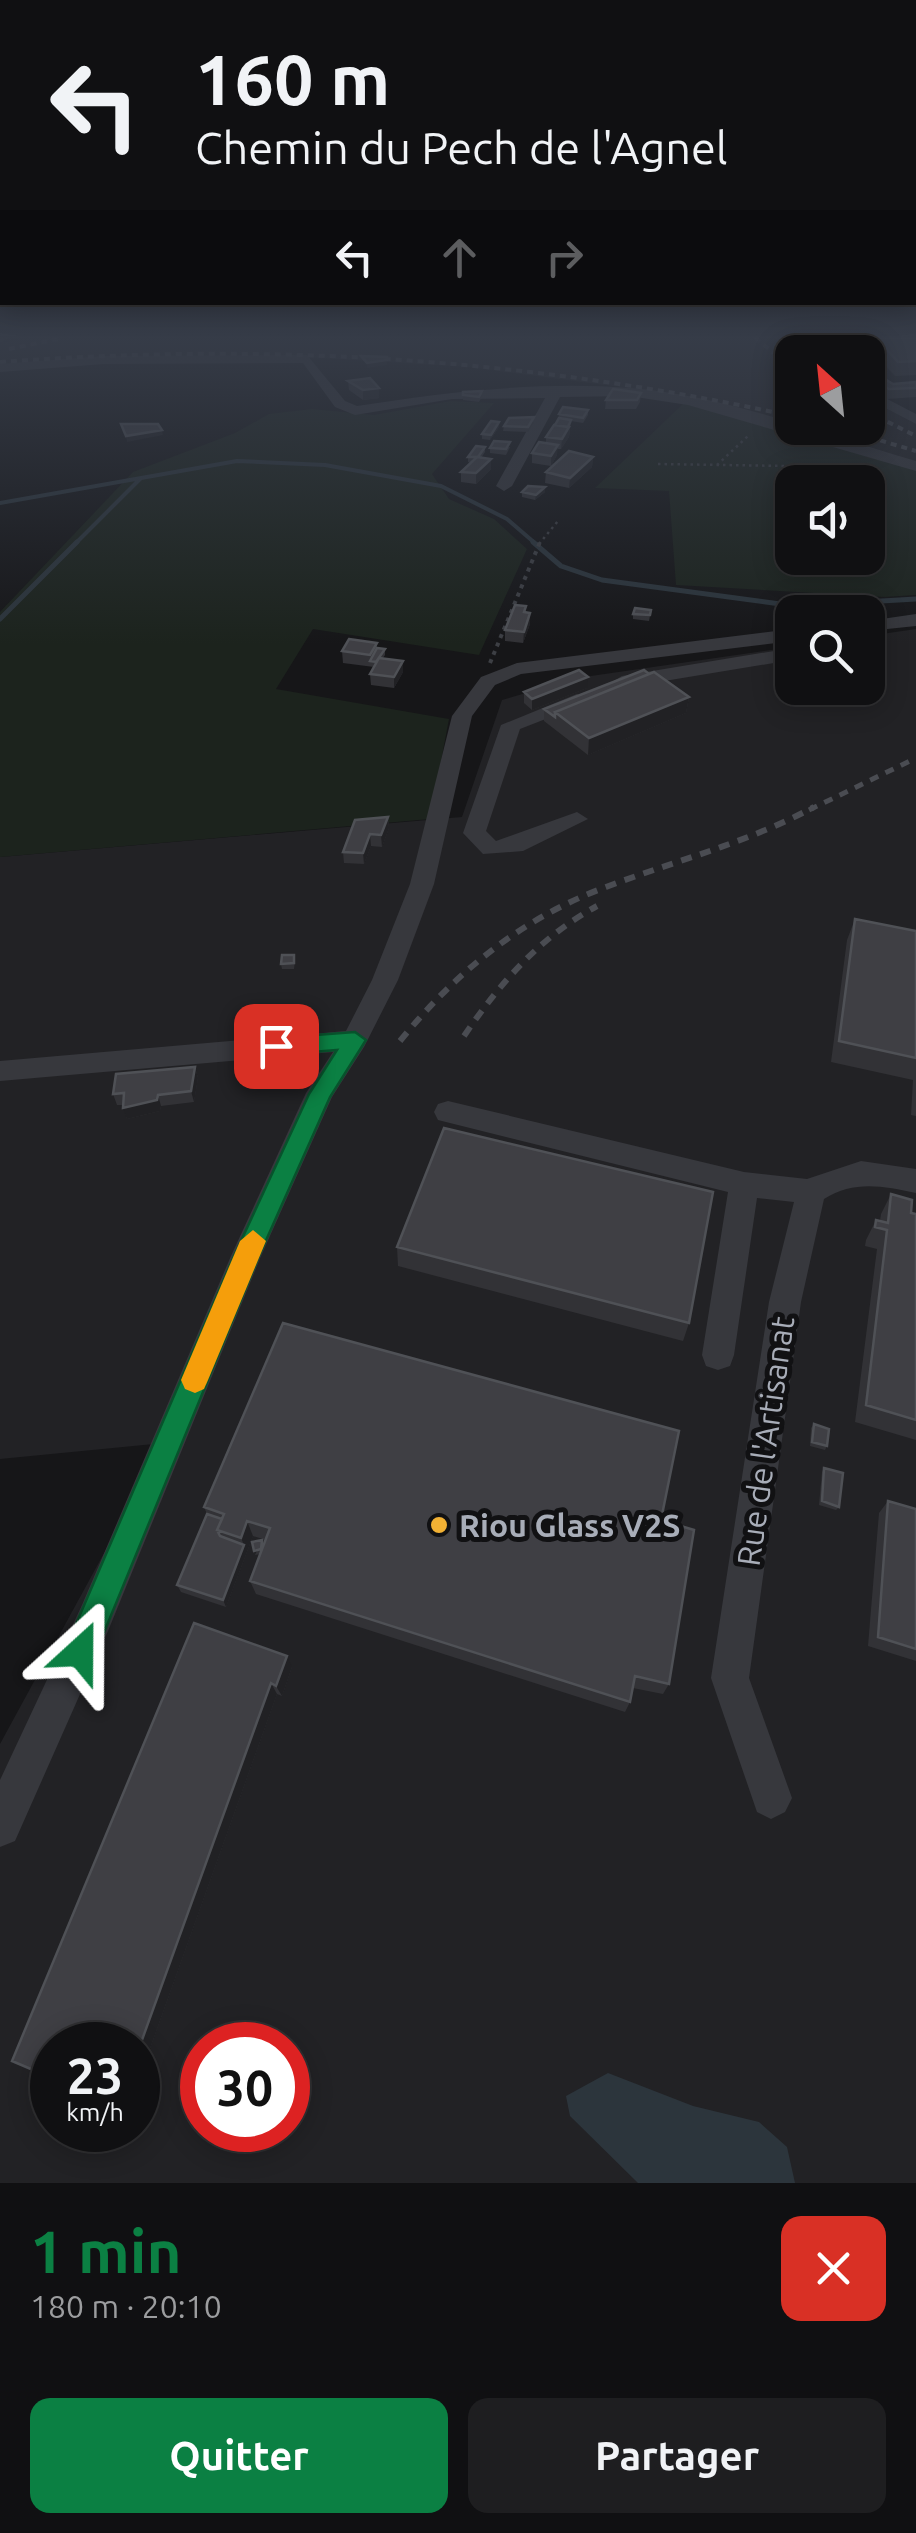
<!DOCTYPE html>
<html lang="fr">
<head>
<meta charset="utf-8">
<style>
  body { margin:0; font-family:Ubuntu,sans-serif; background:#1e1e20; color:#f1f3f6; height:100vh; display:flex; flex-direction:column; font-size:38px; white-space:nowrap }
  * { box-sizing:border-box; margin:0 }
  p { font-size:32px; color:#9c9d9f }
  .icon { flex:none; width:55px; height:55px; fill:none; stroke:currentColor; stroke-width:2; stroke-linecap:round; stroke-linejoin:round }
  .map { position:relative; height:2183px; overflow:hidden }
  .sheet { display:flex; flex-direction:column; background:#101012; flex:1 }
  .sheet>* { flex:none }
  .guide { position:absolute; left:0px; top:0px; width:918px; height:305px; box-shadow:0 5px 25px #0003,0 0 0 2px #303032; background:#101012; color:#f1f3f6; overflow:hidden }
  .needle { width:65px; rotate:333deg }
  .buttons { position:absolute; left:775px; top:335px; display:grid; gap:20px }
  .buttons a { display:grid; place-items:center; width:110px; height:110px; border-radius:20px; background:#101012; box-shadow:0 5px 25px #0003,0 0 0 2px #303032; font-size:50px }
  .speed { position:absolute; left:30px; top:2022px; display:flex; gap:20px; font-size:50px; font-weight:700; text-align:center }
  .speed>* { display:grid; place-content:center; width:130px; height:130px; border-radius:50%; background:#101012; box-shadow:0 5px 25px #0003,0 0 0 2px #303032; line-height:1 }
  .speed small { font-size:25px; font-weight:400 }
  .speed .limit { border:15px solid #d22; background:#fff; color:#111 }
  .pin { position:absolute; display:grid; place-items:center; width:85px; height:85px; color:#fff; margin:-42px; border-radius:20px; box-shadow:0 5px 15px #0006 }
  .me { position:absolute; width:110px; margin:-55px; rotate:24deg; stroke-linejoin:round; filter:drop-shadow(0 0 8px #0008) }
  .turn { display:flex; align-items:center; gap:35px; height:210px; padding:0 30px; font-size:45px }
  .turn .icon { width:130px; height:130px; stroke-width:2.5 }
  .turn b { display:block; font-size:70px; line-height:85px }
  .lanes { display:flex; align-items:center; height:95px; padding:0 30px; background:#0003; justify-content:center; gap:50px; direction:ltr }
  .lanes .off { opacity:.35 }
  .round { display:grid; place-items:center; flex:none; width:105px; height:105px; border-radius:20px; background:#1e1e20 }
  .summary { display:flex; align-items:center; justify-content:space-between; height:170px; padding:0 30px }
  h1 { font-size:60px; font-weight:600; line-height:75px; color:#0b8043 }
  .primary-button { display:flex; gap:20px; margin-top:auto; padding:20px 30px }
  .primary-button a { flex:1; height:115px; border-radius:20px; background:#0b8043; color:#fff; font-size:40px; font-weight:600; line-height:115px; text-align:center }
  .primary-button a+a { background:#1e1e20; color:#f1f3f6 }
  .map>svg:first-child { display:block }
  .built { fill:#222225; fill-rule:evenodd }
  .green { fill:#1c231d; fill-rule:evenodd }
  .water { fill:#2c353c }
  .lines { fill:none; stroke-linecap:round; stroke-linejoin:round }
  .stream-far1 { stroke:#2c353c; stroke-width:4 }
  .stream { stroke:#2c353c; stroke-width:5 }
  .path-far1 { stroke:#3d3f44; stroke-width:2.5; stroke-dasharray:2.5 4; stroke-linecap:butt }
  .path { stroke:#3d3f44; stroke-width:4; stroke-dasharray:4 5; stroke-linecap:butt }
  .minor { fill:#37383d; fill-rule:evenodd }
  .rail-far2 { stroke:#4a4c52; stroke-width:4; stroke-dasharray:6 5; stroke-linecap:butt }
  .rail-far1 { stroke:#4a4c52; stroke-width:5; stroke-dasharray:9 8; stroke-linecap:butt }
  .rail { stroke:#4a4c52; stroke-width:6; stroke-dasharray:11 9; stroke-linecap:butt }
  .wall { fill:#323236 }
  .shaded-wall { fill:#212124 }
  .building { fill:#3f3f44; stroke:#4f5156; stroke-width:2.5 }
  .route { fill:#0b8043; stroke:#07532c; stroke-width:2.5 }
  .slow { fill:#f59e0b }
  .poi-dot { fill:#f2b134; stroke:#111113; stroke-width:4 }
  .labels { text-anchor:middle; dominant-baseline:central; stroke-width:10; stroke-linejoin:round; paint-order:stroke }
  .near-street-label { font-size:32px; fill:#a8adb8; stroke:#111113 }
  .near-poi-label { font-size:32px; font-weight:bold; fill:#a8adb8; stroke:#111113; text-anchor:start }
</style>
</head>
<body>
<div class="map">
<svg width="916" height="2183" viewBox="0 0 916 2183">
  <rect width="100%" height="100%" fill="#161618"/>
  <path class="built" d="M27 338H773L792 353V428H868V399L916 424V469L666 393 469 367 305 357 0 367V343Z
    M916 629V2183H0V1744L164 1443 0 1459V857L462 817 502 700 577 678 792 647V688H868V636ZM52 2045H138V2130H52ZM202 2045H288V2130H202Z"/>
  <path class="green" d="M451 401 494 403 432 474 449 499 494 519 527 549 479 655 313 629 276 689 449 719 430 819 0 857V612L133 472 235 433 269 414 312 409 374 415Z
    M684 403 916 469V595L884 597 676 585 669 491 595 488ZM792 482H868V558H792Z"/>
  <path class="water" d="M608 2073 693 2106 759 2122 787 2147 795 2183H638L570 2116 566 2096Z"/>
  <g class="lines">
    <path class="stream-far1" d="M0 503 237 461 325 465 441 486 507 519 536 544
      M75 544 141 478"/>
    <path class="stream" d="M533 542 561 566 602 580 795 606 916 599
      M0 619 77 542"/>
    <path class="path-far1" d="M658 464 853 467
      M717 465 748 436
      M539 544 558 521"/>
    <path class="path" d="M490 663 540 542"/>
    <path class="minor" d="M0 338H8L0 343Z
      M775 338H790L807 352 792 353Z
      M307 355 345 401 357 406C446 392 539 381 630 388 725 395 825 435 916 461V471L688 405 629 396 560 397 512 486 504 491 496 486 545 398 452 399 355 415 335 407 303 363 104 364 0 372V364L104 356Z
      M868 389 916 414V424L868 399Z
      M916 614V626L868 631V621Z
      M792 629V641L521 674 495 685 472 716 434 884 398 980 364 1047 332 1097 261 1256 108 1631 15 1841 0 1847V1780L82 1605 231 1256 306 1093 333 1052 0 1081V1061L346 1031 372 980 410 884 452 716 481 677 517 663Z
      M792 648V660L622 688 612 682 622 676Z
      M577 694 587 700 584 704 520 729 486 831 496 841 577 812 588 819 523 851 483 854 463 833 501 725Z
      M448 1101 744 1172 807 1179 861 1161 916 1169V1193C883 1186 854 1180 824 1199L801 1302 749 1678 792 1798 785 1812 771 1819 757 1812 711 1678 769 1302 794 1202 757 1198 734 1355 730 1366 718 1370 706 1366 702 1355 728 1192 438 1120 434 1112 438 1104Z"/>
    <path class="rail-far2" d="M755 338 792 367
      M9 349 63 338
      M0 362C272 342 525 358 792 416
      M868 412 916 436
      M838 428 916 451"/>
    <path class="rail-far1" d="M809 810 916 758"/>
    <path class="rail" d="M464 1036C500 983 540 937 597 906
      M400 1041C456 972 522 918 606 887 677 860 747 843 814 807"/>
  </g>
  <path class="wall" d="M870 338H916V375L895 376 868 347Z
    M824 340 865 352H824L822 349Z
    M868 369 893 384 916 382V397L887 399 868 388Z
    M348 381 379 398 363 400 349 390Z
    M463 392 482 396 479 402 463 400Z
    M641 393 640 402 636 409H605L606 400Z
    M588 410V415L583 423 571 421 569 437 561 449H557V455L551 466 532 463V453L546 443V437L559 419V414Z
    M534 422 528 432 503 431 504 426Z
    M499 427 490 440 482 439V434Z
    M485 447V452L481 458 491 469 476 484 461 482V472L471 463 468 462V457Z
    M510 447 506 455 490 453V448Z
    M593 457 592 467 569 488 545 483 546 472Z
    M545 487V492L535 500 522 497V492Z
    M651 610 649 621 633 619V614Z
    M526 612 530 624 523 643 505 641V630Z
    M377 643V648L385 649V655L383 658 403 672 394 688 371 685 370 674 374 667 343 663 342 651Z
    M792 659V672L785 666 786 661Z
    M587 688 532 710 524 703V692Z
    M689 697 686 713 588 755 544 721V709Z
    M388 817 389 828 382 847 371 846 364 864 344 863 343 852Z
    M855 919 916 931V1116L911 1115 913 1080 831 1062 847 940Z
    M295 960 294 969H282L281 964Z
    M195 1067 198 1078 194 1102 161 1106 160 1111 127 1119 123 1105H117L113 1094Z
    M891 1194 911 1213 916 1214V1440L855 1422 877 1249 865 1246 866 1240 876 1220 880 1221 881 1214Z
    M397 1247 689 1323 683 1341 398 1266Z
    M814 1424 827 1446 825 1450 810 1446 811 1428Z
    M824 1468 839 1507 836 1510 819 1505 822 1472Z
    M888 1501 916 1509V1661L868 1646 879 1513Z
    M204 1507 661 1520 669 1684 663 1694 633 1688 630 1702 625 1712 256 1594 250 1581 260 1554 255 1555 262 1540 264 1544 266 1540 253 1536 226 1607 181 1592 177 1585 207 1514Z
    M194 1623 292 1667 282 1696 277 1694 138 2082V2045Z"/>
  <path class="shaded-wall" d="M387 360V365L367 368V363Z
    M379 388V398L363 400V390Z
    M571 420 569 437 561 449 562 439Z
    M499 422V427L490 440 491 435Z
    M162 430 163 435 127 442 126 436Z
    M558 445 557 455 551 466V456Z
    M593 457 592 467 569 488 570 478Z
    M491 459V469L476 484V473Z
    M545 487V492L535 500 536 495Z
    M530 613V624L523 643 524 632Z
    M403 661V672L394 688V677Z
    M588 677 587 688 532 710V699Z
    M689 697 686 713 588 755 589 738Z
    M388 817 389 828 382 847 381 835Z
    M370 834 371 846 364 864 363 853Z
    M195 1067 198 1078 194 1102 191 1091Z
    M158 1095 161 1106 160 1111 127 1119 123 1108Z
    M247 1521 253 1536 226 1607 223 1600 244 1545 241 1538Z
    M287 1656 292 1667 282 1696 276 1686Z
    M271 1683 277 1694 138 2082V2051Z"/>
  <path class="building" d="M876 338H916V361L898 362Z
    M852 339 865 352H835L824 340Z
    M361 356 387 357V360L367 363Z
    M868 369 893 384 916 382V388L889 389 868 377Z
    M370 378 379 388 363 390 348 381Z
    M613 389 641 393 637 400H606Z
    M482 391 479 397 463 395V392Z
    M563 407 588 410 583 418 559 414Z
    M534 417 528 427 504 426 509 418Z
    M559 418 571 420 568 427 555 425Z
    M491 421 499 422 491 435 482 434Z
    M121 424H158L162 430 126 436Z
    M554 425 569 427 562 439 546 437Z
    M494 441 510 442 506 449 490 448Z
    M539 442 558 445 551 456 532 453Z
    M476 446 485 447 478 457H468Z
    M569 451 593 457 570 478 546 472Z
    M477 457 491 459 476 473 461 472Z
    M528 486 545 487 536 495 522 492Z
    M515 605 526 606 524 612 530 613 524 632 505 630Z
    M635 608 651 610 650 615 633 614Z
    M349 639 377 643 370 655 342 651Z
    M377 648 385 649 376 662 370 661Z
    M379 658 403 661 394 677 370 674Z
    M579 670 588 677 532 699 524 692Z
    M644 670 649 674 555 712V717L544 709Z
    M654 672 689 697 589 738 555 712Z
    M388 817 381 835 370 834 363 853 343 852 355 820Z
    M855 919 916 931V1058L839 1041Z
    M282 955H294V963L281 964Z
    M195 1067 191 1091 158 1095 157 1100 123 1108 124 1093 113 1094 116 1074Z
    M444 1128 713 1192 689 1323 397 1247Z
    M891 1194 912 1200 911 1213 916 1214V1420L866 1405 887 1230 875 1227 876 1220 888 1223Z
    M283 1323 679 1431 661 1520 694 1530 669 1684 635 1676 630 1702 250 1581 270 1528 247 1521 241 1538 217 1530 224 1514 204 1507Z
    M814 1424 829 1429 827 1446 812 1442Z
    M824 1468 843 1473 839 1507 822 1501Z
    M888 1501 916 1509V1649L878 1637Z
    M207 1514 222 1519 217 1530 220 1536 244 1545 223 1600 177 1585Z
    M262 1540 261 1549 254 1551 252 1542Z
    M194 1623 287 1656 276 1686 271 1683 138 2051V2045H52V2078L12 2061Z"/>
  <linearGradient id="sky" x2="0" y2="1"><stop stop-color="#0c0c0d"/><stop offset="0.52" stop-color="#363c48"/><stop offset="1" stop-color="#363c48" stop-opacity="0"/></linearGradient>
  <rect width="916" height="644" fill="url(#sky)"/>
  <path class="route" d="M355 1032 366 1040 330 1097 259 1256 91 1664 80 1668 68 1664 64 1652 234 1256 309 1094 337 1050 276 1055 265 1046 276 1038Z"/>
  <path class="slow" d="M253 1230 266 1241 208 1380 204 1389 195 1393 185 1389 181 1380 240 1241Z"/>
  <circle class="poi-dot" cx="439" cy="1525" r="10"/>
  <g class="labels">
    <g class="near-street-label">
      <text transform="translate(765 1441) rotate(-82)">Rue de l'Artisanat</text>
    </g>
    <g class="near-poi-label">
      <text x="459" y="1525">Riou Glass V2S</text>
    </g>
  </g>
</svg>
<div class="buttons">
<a><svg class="needle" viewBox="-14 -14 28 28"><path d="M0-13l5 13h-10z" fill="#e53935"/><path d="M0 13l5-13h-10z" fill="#9c9d9f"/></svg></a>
<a><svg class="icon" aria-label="sound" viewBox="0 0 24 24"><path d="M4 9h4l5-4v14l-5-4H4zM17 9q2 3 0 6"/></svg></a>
<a><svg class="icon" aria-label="search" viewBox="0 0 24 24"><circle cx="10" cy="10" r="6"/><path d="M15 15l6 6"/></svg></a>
</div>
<div class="speed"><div>23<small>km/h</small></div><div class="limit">30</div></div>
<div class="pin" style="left:276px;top:1046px;background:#d93025"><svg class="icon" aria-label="arrive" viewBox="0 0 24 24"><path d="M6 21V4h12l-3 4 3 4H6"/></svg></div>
<svg class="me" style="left:80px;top:1652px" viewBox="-20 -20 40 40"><path d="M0-17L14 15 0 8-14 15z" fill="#0b8043" stroke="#fff" stroke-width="4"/></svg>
<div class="guide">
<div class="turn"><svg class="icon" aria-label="left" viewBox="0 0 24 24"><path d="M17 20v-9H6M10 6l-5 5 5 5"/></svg><div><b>160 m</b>Chemin du Pech de l'Agnel</div></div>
<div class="lanes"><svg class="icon" aria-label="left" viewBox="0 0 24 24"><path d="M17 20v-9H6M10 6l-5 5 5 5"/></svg><svg class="icon off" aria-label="ahead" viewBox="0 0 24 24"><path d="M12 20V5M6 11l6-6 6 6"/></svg><svg class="icon off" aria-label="right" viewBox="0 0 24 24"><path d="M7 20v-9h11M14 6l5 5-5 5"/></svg></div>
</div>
</div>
<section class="sheet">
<div class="summary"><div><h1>1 min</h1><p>180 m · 20:10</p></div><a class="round" style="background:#d93025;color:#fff"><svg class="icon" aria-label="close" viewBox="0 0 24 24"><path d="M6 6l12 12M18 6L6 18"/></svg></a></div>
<div class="primary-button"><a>Quitter</a><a>Partager</a></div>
</section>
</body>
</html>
